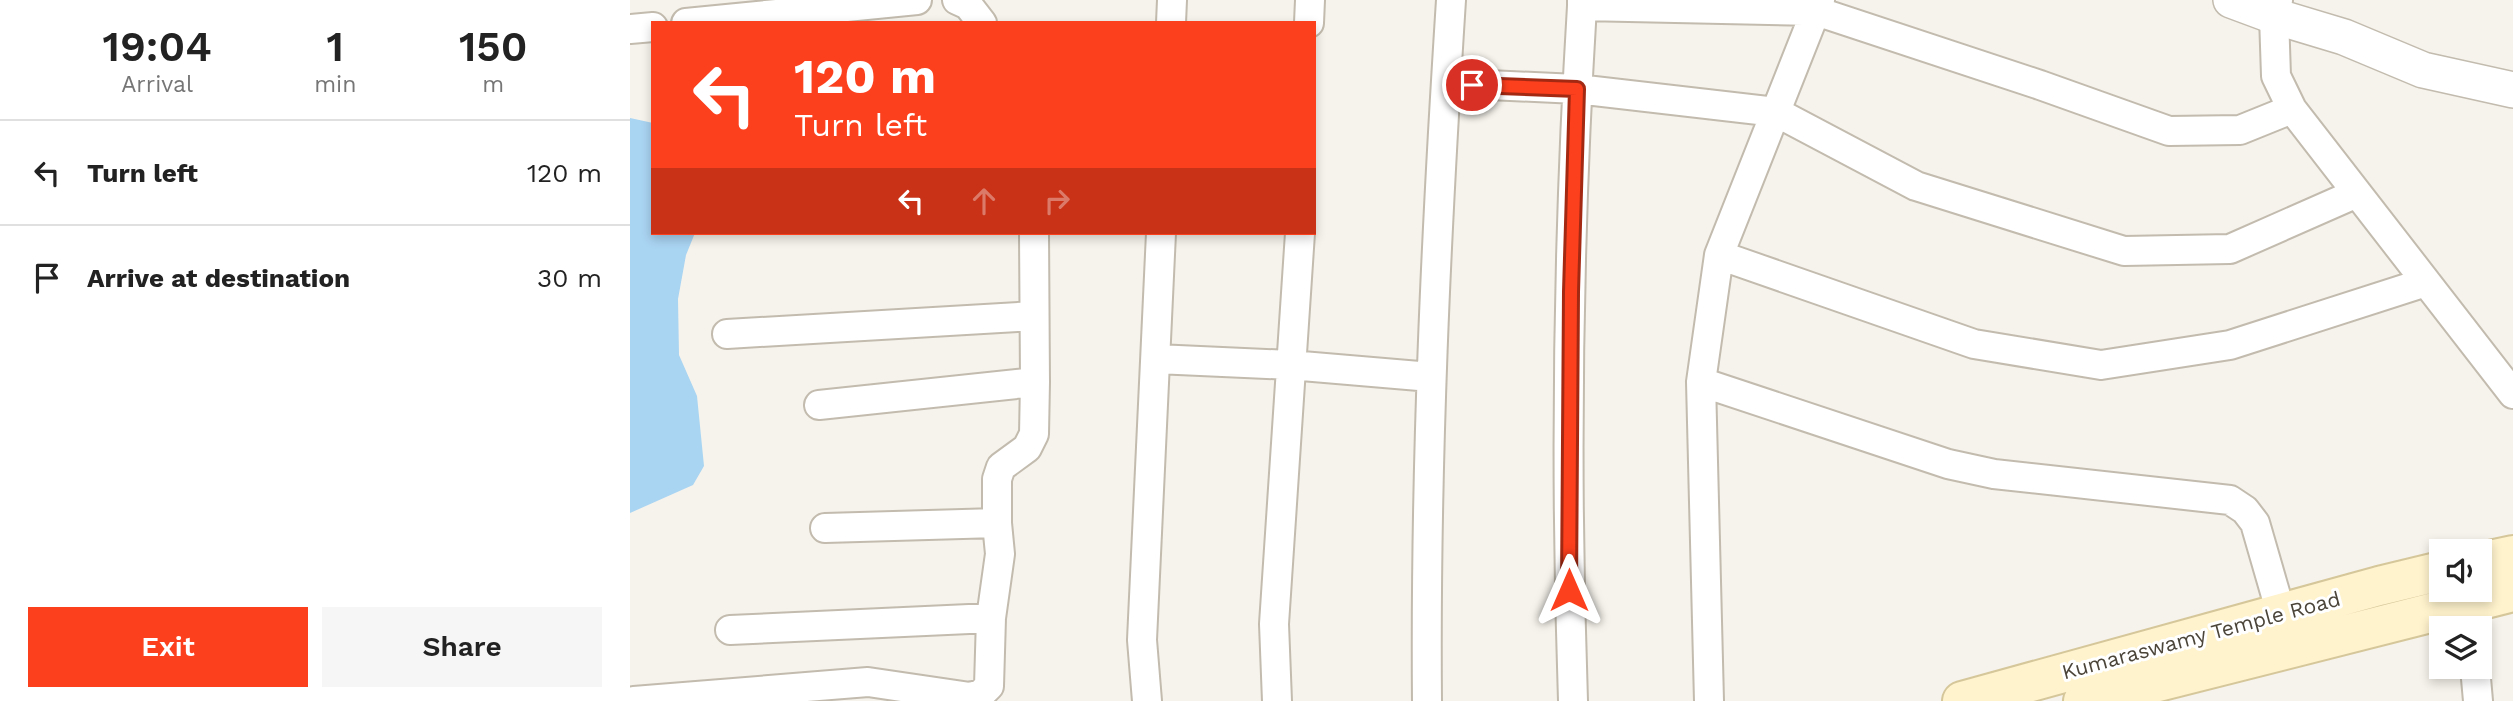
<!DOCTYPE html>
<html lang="en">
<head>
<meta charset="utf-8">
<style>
  body { margin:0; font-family:"Work Sans",sans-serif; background:#f6f6f6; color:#222; height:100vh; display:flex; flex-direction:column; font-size:26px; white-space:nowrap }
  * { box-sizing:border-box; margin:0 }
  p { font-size:23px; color:#767676 }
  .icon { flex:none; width:38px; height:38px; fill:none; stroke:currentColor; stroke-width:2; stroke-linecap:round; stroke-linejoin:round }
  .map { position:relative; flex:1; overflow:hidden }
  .panel { display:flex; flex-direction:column; background:#fff; width:630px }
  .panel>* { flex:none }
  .hud { position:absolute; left:21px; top:21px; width:665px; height:214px; border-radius:0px; box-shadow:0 4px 10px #0003; background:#fc3f1d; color:#fff; overflow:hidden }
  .tools { position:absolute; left:1799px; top:539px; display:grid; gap:14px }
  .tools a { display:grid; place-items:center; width:63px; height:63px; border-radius:0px; background:#fff; box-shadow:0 4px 10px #0003; font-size:35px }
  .pin { position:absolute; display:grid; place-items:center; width:60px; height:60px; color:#fff; margin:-30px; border:4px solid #fff; border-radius:50%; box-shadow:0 2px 7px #0007 }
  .me { position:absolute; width:77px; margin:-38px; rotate:0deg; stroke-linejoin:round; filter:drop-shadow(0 0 5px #0008) }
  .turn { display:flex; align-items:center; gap:24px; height:147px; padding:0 28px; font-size:32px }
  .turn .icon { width:91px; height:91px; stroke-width:2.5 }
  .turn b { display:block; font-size:49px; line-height:60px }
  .lanes { display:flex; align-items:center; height:66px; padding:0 28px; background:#0003; justify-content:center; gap:35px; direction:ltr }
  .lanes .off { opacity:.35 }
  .eta { display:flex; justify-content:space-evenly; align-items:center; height:119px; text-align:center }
  .eta b { font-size:42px; font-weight:600; line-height:49px }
  .button { display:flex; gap:14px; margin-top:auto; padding:14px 28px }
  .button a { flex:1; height:80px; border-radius:0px; background:#fc3f1d; color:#fff; font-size:28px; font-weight:600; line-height:80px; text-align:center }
  .button a+a { background:#f6f6f6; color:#222 }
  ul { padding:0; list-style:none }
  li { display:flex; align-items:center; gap:21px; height:105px; padding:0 28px; border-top:2px solid #e0e0e0 }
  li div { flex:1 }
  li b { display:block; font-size:26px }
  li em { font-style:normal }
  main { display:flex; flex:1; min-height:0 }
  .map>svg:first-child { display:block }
  .water { fill:#a9d4f2 }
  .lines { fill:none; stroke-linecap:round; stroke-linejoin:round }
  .minor-casing { stroke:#c2bbae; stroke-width:32 }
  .tertiary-casing { stroke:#c2bbae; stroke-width:38 }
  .secondary-casing { stroke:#d6c79b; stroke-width:42 }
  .minor { stroke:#fff; stroke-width:28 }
  .tertiary { stroke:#fff; stroke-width:35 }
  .secondary { stroke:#fff3cd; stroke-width:38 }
  .route-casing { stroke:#a42913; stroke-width:18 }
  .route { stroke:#fc3f1d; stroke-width:12 }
  .labels { text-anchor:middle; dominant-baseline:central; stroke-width:6; stroke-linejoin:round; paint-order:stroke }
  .street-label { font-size:21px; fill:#4b4439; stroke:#fff }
</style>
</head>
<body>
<main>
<section class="panel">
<div class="eta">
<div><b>19:04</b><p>Arrival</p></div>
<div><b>1</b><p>min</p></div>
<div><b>150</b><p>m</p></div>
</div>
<ul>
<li><svg class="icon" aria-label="left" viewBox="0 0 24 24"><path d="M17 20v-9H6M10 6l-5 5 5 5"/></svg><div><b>Turn left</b></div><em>120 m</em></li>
<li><svg class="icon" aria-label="arrive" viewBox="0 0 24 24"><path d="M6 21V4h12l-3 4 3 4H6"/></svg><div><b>Arrive at destination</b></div><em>30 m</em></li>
</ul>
<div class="button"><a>Exit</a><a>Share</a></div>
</section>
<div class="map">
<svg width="1883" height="701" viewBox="0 0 1883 701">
  <rect width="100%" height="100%" fill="#f6f3ec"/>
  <path class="water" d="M0 118 23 123V233H65L56 255 48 299 49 355 67 396 74 466 63 485 0 513Z"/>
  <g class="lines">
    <defs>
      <path id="minor" d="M327 0 338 5 352 23
        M952 0V6L1186 11 1410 85 1539 131 1610 130 1662 109
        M1190 0 1089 255 1344 344 1471 365 1600 345 1796 282
        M1648 0 1644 16 1646 76 1662 109 1883 394
        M56 23 287 0
        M541 23 542 0
        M679 23 680 0
        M0 29 23 27
        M816 83 947 89 1146 112 1286 186 1494 251 1600 249 1727 193
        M97 334 404 316
        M526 359 660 365 801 377
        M1071 382 1318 464 1364 474 1600 500 1615 510 1625 523 1651 613
        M189 405 405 382 404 233
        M195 528 367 523
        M100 630 361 618 370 554 367 523V479L371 467 397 448 404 434 405 382
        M1845 667 1848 701
        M4 701 238 682 340 697 351 694 359 686 361 618
        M517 701 512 640 531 233
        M647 701 644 624 670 233
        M797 701C795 466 806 234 821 0
        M943 701C935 472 938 235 952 6
        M1079 701 1071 382 1089 255"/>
      <path id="tertiary" d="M1601 0 1644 16 1714 37 1793 70 1883 90"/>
      <path id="secondary" d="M1850 562 1883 555
        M1332 701 1749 586 1811 571
        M1453 701 1883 592"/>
    </defs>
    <use href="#minor" class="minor-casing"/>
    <use href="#tertiary" class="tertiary-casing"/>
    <use href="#secondary" class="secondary-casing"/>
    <use href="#minor" class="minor"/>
    <use href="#tertiary" class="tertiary"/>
    <use href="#secondary" class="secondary"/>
  </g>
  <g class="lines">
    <defs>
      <path id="route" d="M842 85 947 89 941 292 939 590"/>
    </defs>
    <use href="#route" class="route-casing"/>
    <use href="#route" class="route"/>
  </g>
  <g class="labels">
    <g class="street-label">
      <text transform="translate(1571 635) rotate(-15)">Kumaraswamy Temple Road</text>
    </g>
  </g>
</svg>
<div class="tools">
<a><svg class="icon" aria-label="sound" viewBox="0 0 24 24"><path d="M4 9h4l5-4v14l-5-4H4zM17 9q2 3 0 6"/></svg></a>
<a><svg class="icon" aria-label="layers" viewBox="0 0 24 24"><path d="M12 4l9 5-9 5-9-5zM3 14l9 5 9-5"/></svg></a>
</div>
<div class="pin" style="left:842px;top:85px;background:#d93025"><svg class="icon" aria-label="arrive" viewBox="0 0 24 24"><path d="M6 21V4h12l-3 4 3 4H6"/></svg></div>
<svg class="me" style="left:939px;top:590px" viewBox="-20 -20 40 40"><path d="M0-17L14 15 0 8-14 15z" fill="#fc3f1d" stroke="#fff" stroke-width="4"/></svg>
<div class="hud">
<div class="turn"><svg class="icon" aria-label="left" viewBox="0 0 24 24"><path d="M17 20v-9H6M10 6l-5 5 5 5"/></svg><div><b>120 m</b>Turn left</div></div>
<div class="lanes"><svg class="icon" aria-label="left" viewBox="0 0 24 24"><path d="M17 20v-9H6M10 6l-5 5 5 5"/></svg><svg class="icon off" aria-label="ahead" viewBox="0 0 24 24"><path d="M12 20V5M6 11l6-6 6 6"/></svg><svg class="icon off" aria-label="right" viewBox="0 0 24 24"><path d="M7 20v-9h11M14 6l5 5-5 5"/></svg></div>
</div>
</div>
</main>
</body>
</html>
